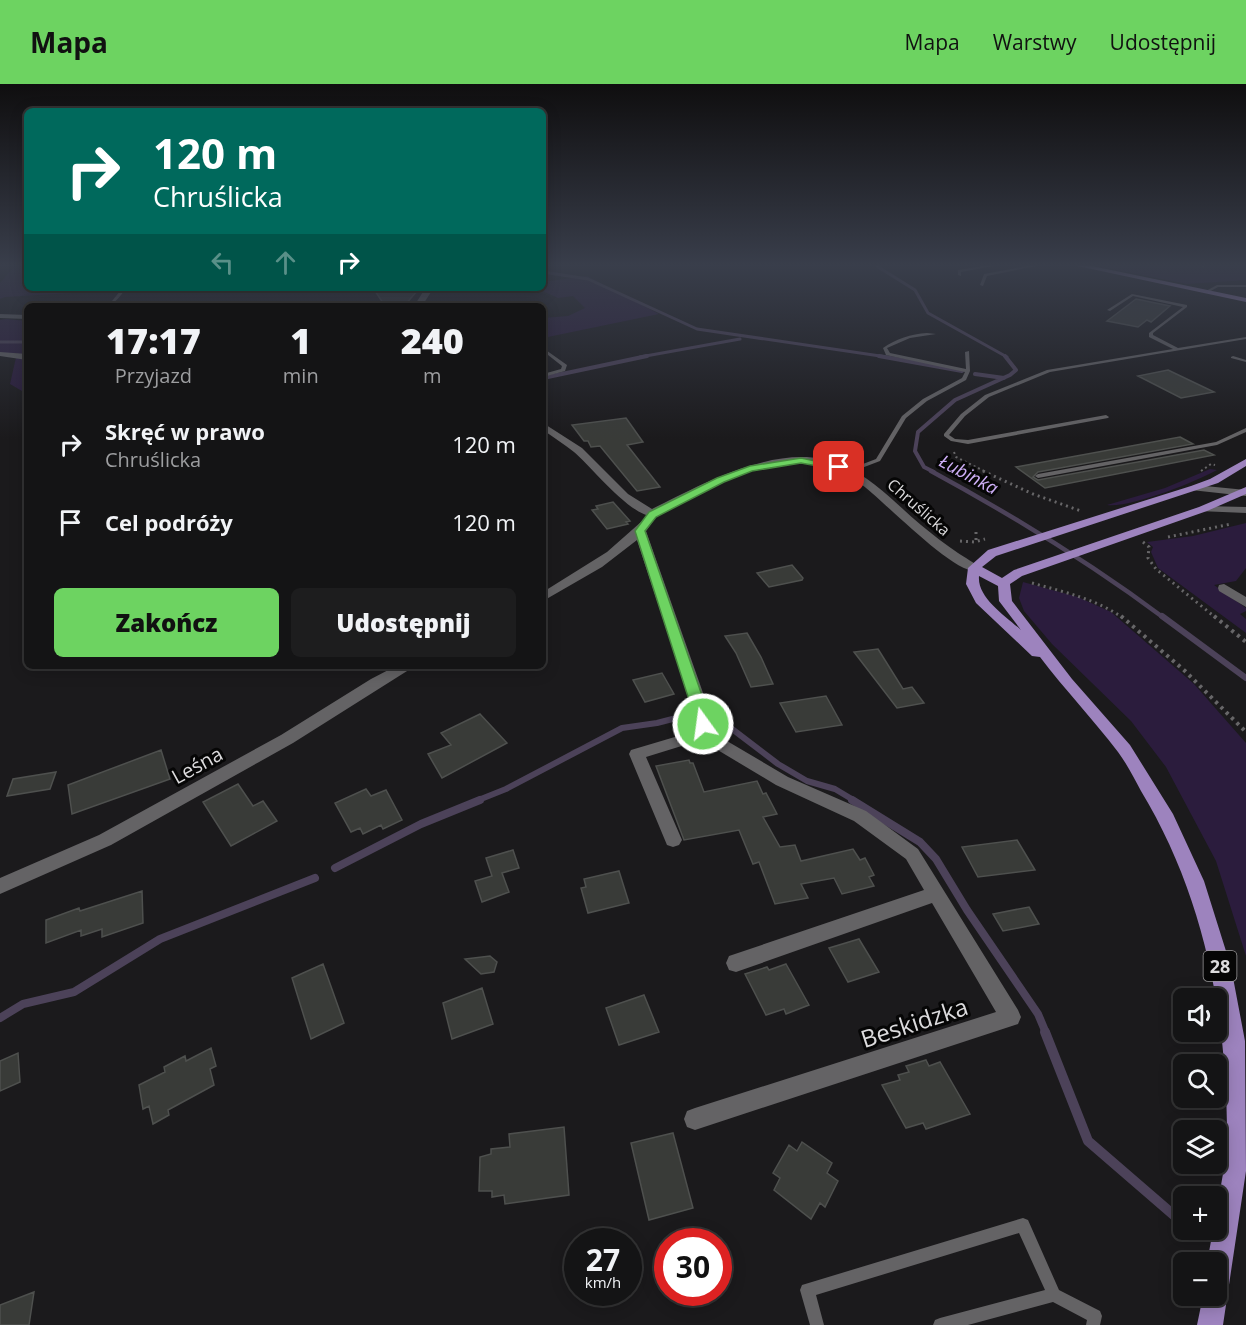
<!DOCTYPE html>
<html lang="pl">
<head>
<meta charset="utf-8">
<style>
  body { margin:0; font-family:"Open Sans",sans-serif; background:#1d1d1e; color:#f1f3f6; height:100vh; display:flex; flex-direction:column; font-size:22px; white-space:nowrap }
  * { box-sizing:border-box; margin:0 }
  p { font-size:20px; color:#9d9ea0 }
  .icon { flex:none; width:33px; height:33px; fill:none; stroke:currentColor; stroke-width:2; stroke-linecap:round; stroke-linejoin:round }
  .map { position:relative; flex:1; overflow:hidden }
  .sheet { position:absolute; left:24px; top:219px; width:522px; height:366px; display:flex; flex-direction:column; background:#141415; border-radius:9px; box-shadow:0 3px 15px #0003,0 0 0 2px #333334 }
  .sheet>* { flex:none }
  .top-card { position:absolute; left:24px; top:24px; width:522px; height:183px; border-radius:9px; box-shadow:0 3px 15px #0003,0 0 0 2px #333334; background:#00695c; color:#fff; overflow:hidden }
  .fabs { position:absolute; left:1173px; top:904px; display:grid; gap:12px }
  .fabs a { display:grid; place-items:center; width:54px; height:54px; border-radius:9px; background:#141415; box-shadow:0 3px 15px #0003,0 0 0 2px #333334; font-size:30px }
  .speed { position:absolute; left:564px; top:1144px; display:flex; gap:12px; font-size:30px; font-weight:700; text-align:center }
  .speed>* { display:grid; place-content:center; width:78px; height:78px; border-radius:50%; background:#141415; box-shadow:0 3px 15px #0003,0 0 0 2px #333334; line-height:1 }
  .speed small { font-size:15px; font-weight:400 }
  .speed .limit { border:9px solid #d22; background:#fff; color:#111 }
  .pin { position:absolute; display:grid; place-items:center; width:51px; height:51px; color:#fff; margin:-26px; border-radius:12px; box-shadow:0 3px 9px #0006 }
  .me { position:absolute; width:66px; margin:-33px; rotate:346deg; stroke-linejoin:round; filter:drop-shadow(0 0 4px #0008) }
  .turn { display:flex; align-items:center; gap:21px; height:126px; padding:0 30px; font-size:27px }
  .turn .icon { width:78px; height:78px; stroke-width:2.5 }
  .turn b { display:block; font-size:42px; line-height:51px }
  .lanes { display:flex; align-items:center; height:57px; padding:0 30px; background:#0003; justify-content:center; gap:30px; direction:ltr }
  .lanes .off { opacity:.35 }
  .eta { display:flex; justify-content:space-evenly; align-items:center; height:102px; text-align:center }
  .eta b { font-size:36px; font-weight:800; line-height:42px }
  .primary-button { display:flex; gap:12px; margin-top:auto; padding:12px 30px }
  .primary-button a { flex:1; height:69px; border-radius:9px; background:#6dd361; color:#111; font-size:24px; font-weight:800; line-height:69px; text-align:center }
  .primary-button a+a { background:#1d1d1e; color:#f1f3f6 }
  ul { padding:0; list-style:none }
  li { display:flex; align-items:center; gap:18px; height:78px; padding:0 30px }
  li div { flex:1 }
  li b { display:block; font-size:22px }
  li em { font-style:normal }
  header { display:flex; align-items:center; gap:36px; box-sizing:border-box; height:84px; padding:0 30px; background:#6dd361; color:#111 }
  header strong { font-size:28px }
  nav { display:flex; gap:33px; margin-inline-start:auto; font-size:21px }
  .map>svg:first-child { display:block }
  .green { fill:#2b1c3d }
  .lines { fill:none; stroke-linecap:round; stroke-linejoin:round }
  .stream-far5 { stroke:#4c4259; stroke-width:3 }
  .stream-far4 { stroke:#4c4259; stroke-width:4 }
  .stream-far3 { stroke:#4c4259; stroke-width:4.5 }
  .stream-far2 { stroke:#4c4259; stroke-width:6 }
  .stream-far1 { stroke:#4c4259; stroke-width:8 }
  .stream { stroke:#4c4259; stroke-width:10 }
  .building { fill:#393b38; stroke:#4e504e; stroke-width:1.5 }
  .path-far3 { stroke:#676668; stroke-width:1.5; stroke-dasharray:1.5 2; stroke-linecap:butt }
  .path-far2 { stroke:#676668; stroke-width:2; stroke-dasharray:2 3; stroke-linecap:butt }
  .path-far1 { stroke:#676668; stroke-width:3; stroke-dasharray:2 4; stroke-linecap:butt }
  .path { stroke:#676668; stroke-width:4; stroke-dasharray:3 4.5; stroke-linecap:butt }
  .lane { fill:#646365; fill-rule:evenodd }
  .street { fill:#646365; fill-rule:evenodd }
  .secondary { fill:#646365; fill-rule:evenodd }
  .primary { fill:#9d83be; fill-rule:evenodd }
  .route { fill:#6dd361; stroke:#47893f; stroke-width:1.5 }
  .labels { text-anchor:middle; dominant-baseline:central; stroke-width:6; stroke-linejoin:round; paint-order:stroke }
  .far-street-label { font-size:16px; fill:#dcdbdd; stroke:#060606 }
  .far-water-label { font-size:18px; font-style:italic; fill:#cdaef6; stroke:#060606 }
  .shield { fill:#060606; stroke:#9c9b9c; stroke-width:1.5 }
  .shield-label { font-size:18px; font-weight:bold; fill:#dcdbdd }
  .street-label { font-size:20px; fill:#dcdbdd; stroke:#060606 }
  .near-street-label { font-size:24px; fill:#dcdbdd; stroke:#060606 }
</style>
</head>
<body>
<header>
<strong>Mapa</strong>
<nav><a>Mapa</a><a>Warstwy</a><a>Udostępnij</a></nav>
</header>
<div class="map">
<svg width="1246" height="1241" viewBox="0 0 1246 1241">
  <rect width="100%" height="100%" fill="#1b1a1c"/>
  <path class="green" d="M16 181H27V204H112L73 209 5 213 0 215V199Z
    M1092 181H1246V196L1187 200Z
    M587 192 659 230 543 254V234L568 232 585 224 573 212 558 214 536 204H543V198Z
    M6 235 27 237V310L10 300 17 269H0V236Z
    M1210 385 1217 386C1195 398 1131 424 1107 421L1165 404Z
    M1246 439V484L1236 497 1214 501 1246 524V527L1240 530 1246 535V549L1158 484 1151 468 1153 463 1147 458 1193 452Z
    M1023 498 1078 513 1111 528 1194 600 1246 659V872L1216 777 1166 683 1131 637 1052 560 1024 527 1019 514Z"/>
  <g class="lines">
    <path class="stream-far5" d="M875 181 915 206 928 229 1007 273
      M543 188 588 195 697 245 887 273
      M0 258H27
      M640 273 740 255"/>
    <path class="stream-far4" d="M879 272 962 287
      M975 290 1004 294
      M543 294 647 272
      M934 388 924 383 915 367 918 348 955 316 1010 291 1016 286 1005 272"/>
    <path class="stream-far3" d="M931 387C1012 431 1090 479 1164 534"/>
    <path class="stream-far2" d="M1162 532 1246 594
      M476 717 506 705 622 644 657 639 688 631 719 635 778 680 807 697 835 705 855 717"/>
    <path class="stream-far1" d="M852 716 920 758 936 775 967 826 1038 930 1046 949
      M335 784 421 740 480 716
      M0 934 23 920 74 908 160 855 315 794"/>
    <path class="stream" d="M1045 948 1088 1057 1184 1140"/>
  </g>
  <path class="building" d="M373 204H417L418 206 405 221 385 222Z
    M1136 215 1170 222 1151 238 1147 236 1138 243 1107 237Z
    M1168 286 1214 308 1181 314 1138 292Z
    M626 334 643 358 627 361 660 403 637 407 600 362 591 363 588 357H584L572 341Z
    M1180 353 1193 360 1038 388 1033 393 1038 396 1204 366 1214 371 1045 404 1016 383Z
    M613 418 630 437 626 438 628 440 607 445 592 426 598 425 596 422Z
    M792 481 803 494 802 496 769 503 757 489Z
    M747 549 761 573 773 600 751 603 736 569 725 552Z
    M878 565 903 605 912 603 924 619 897 624 854 568Z
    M662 589 674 610 645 618 633 596Z
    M826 612 842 641 796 648 780 619Z
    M480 630 507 659 442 694 428 670 451 661 441 649Z
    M161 666 170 695 72 730 68 701Z
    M689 676 690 679H693L704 708 757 697 763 710 766 709 777 730 763 733 780 763 795 761 801 777 853 765 860 776 865 774 874 791 869 793 874 802 842 810 834 794 801 800 808 814 775 820 759 778 753 780 739 746 684 756 656 682Z
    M56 688 50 705 7 712 13 695Z
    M238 700 253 722 263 717 277 737 231 762 203 718Z
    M366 705 371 712 386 706 402 736 383 745 381 741 363 750 360 744 351 748 335 719Z
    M1017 756 1035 786 978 793 962 763Z
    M513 766 519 784 502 789 509 808 482 818 475 797 492 792 486 774Z
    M619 787 629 819 588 829 581 804 586 803 584 795Z
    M142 807 143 839 102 853V845L81 852V846L46 859V836L79 824 80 827Z
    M1029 823 1039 840 1003 847 993 830Z
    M859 855 879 888 848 898 829 864Z
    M490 872 497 878 494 888 481 890 465 875Z
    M323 880 344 939 311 955 292 894Z
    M786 880 809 921 786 930 784 925 766 931 745 890 767 883 769 886Z
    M482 904 493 940 452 955 443 919Z
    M644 911 659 948 619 961 606 924Z
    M211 964 216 982 210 985 214 1001 168 1026 169 1031 153 1040 149 1022 143 1025 139 1001 165 988 164 983 185 972 186 977Z
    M18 969 20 998 0 1007V977Z
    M926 976 929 982 940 978 970 1030 926 1045 923 1039 906 1044 882 1001 900 996 898 991 909 988 906 982Z
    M564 1043 569 1111 505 1120 504 1111 492 1113V1107H479L480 1073 491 1070V1065L510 1063 509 1050Z
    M673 1049 693 1124 649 1136 631 1059Z
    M802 1058 832 1079 827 1089 838 1097 825 1123 820 1119 811 1135 774 1106 780 1094 773 1089 789 1061 797 1067Z
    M34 1208 29 1241H0V1221Z"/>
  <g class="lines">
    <path class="path-far3" d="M1199 181 1205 183"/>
    <path class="path-far2" d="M954 368 956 373 986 388
      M1201 387 1211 380 1215 381"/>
    <path class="path-far1" d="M983 387 1033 410 1081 427
      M976 448V458
      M1168 453 1231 440
      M960 457 974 458 985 455
      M1143 458 1149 463 1148 474 1156 485 1216 534
      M1032 499C1064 508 1096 515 1123 534"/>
    <path class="path" d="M1121 532 1185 587 1246 648
      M1214 532 1246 558"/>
    <path class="lane" d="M989 181H999L961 188V192L958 191V186Z
      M1032 181H1041L987 192 983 202 980 201 984 190Z
      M1217 201H1246V203H1218L1207 209 1204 208Z
      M121 206 124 207C118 215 113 222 102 222L112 217Z
      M1132 210 1187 221V223L1153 249V251L1178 264 1246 253V255L1050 288 989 313 965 332 949 351 955 355 968 356 1106 331 1109 333 1108 334 968 360 951 357 944 352V350L961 330 985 311 1047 286 1173 265 1149 253V249L1183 223 1133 212 1110 227 1107 226Z
      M927 249 936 250 910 254 887 264 890 269 966 285 965 268 969 267 970 287 966 296 927 317 906 334 880 377 859 385H855V383L876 375 902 332 923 315 962 294 965 288 886 271 883 264C896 255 911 250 927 249Z
      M543 264 567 281 565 287 543 293V290L561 285 562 282 543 267Z
      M1233 272 1246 276V278L1231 274V273Z
      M1246 344V348L1217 361 1038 394 1035 392 1038 390 1216 358Z
      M1023 1134 1028 1136 1059 1206 1100 1227 1102 1232 1100 1241H1086L1087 1236 1053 1218 968 1241H933L935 1236 940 1234 1045 1206 1019 1149 816 1211 824 1241H810L800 1206 802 1201Z"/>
    <path class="street" d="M419 204H427L431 208 422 222H414L423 208Z
      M0 230 27 231V235L0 234Z
      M0 268 27 270V276L0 272Z
      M543 339 582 364 628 410 652 425C704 399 783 355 842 381 873 394 896 420 921 441 933 451 945 460 958 469 965 474 974 478 980 484L978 487C954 492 881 413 858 398 844 389 828 381 811 380 757 374 702 408 656 432 634 437 591 382 574 368 564 360 553 353 543 346Z
      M645 437 651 440 646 447 708 623 710 647 788 693 866 727 918 765 1018 926 1021 933 1018 940 695 1046 687 1043 684 1035 687 1027 695 1024 996 928 932 819 736 888 729 886 726 879 729 872 924 806 906 775 854 737 776 701 701 656 646 673 682 756 679 761 673 763 667 761 629 670 631 666 695 647 692 623 637 456 602 483 543 517V508L607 468 641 438Z
      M1224 500 1246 513V523L1219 507 1218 504 1219 501Z
      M396 582H415L293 659 111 761 0 810V794L99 751 281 651 371 595Z"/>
    <path class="secondary" d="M1195 401 1246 406V412L1191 406 1190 404Z
      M1203 422 1246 423V429L1199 427 1197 425Z"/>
    <path class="primary" d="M1073 181H1087L1246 214V218Z
      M1246 375V382L1218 399 996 472 982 483 1002 494 1014 486 1199 423 1246 403V410L1207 427 1022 492 1010 500 1012 517 1072 595 1130 661 1173 730 1204 797 1231 883 1245 957 1246 1087 1223 1241H1197L1203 1212H1216V1179H1207L1213 1146H1216C1216 1114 1227 1083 1227 1051 1227 931 1204 811 1141 707 1134 694 1127 680 1118 668 1093 635 1065 606 1040 573L1032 572 976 519 966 500 968 484 988 466 1191 402 1210 395ZM979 492 998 502 999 517 1021 546C1006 532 977 514 979 492Z"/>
  </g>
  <linearGradient id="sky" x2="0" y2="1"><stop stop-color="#0f0e0f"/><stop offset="0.51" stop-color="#393e4b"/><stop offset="1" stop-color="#393e4b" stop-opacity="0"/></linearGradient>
  <rect width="1246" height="355" fill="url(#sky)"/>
  <path class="route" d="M801 374 844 383 839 386 801 379 752 387 724 398 656 433 645 447 706 623 710 640 708 644H698L635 447 649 428 717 394 750 382Z"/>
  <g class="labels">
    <g class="far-street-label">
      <text transform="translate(919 423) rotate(41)">Chruślicka</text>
    </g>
    <g class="far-water-label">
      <text transform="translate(969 390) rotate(28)">Łubinka</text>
    </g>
    <rect class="shield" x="1203.5" y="867" width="33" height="30" rx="4.5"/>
    <g class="shield-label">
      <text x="1220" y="882">28</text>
    </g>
    <g class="street-label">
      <text transform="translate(197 681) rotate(-29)">Leśna</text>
    </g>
    <g class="near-street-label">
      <text transform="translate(914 938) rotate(-18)">Beskidzka</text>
    </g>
  </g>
</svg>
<div class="fabs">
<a><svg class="icon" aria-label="sound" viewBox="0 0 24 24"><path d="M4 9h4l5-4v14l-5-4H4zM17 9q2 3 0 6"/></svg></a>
<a><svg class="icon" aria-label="search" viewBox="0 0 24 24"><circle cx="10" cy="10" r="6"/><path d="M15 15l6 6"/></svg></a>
<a><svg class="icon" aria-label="layers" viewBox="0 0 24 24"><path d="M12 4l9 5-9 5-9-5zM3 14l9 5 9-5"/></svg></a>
<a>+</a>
<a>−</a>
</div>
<div class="speed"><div>27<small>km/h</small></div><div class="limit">30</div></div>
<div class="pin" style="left:839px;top:383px;background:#d93025"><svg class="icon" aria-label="arrive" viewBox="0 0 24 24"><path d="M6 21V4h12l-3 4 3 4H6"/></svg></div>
<svg class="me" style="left:703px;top:640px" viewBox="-20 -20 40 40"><circle r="17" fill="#6dd361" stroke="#fff" stroke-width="3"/><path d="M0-11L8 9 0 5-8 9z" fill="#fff"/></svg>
<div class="top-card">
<div class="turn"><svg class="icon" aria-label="right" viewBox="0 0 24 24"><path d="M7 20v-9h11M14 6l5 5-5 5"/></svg><div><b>120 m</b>Chruślicka</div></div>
<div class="lanes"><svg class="icon off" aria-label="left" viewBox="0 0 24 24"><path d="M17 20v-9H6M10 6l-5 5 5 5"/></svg><svg class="icon off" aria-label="ahead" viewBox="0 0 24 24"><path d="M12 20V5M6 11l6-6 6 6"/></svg><svg class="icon" aria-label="right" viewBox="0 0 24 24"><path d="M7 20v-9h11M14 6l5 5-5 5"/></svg></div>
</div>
<section class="sheet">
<div class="eta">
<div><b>17:17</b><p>Przyjazd</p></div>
<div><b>1</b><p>min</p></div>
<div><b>240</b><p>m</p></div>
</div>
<ul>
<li><svg class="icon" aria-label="right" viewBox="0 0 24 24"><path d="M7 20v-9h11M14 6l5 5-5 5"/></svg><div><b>Skręć w prawo</b><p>Chruślicka</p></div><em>120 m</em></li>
<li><svg class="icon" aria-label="arrive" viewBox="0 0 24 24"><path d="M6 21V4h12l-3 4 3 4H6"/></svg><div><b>Cel podróży</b></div><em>120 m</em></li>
</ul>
<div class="primary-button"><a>Zakończ</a><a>Udostępnij</a></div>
</section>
</div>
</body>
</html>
